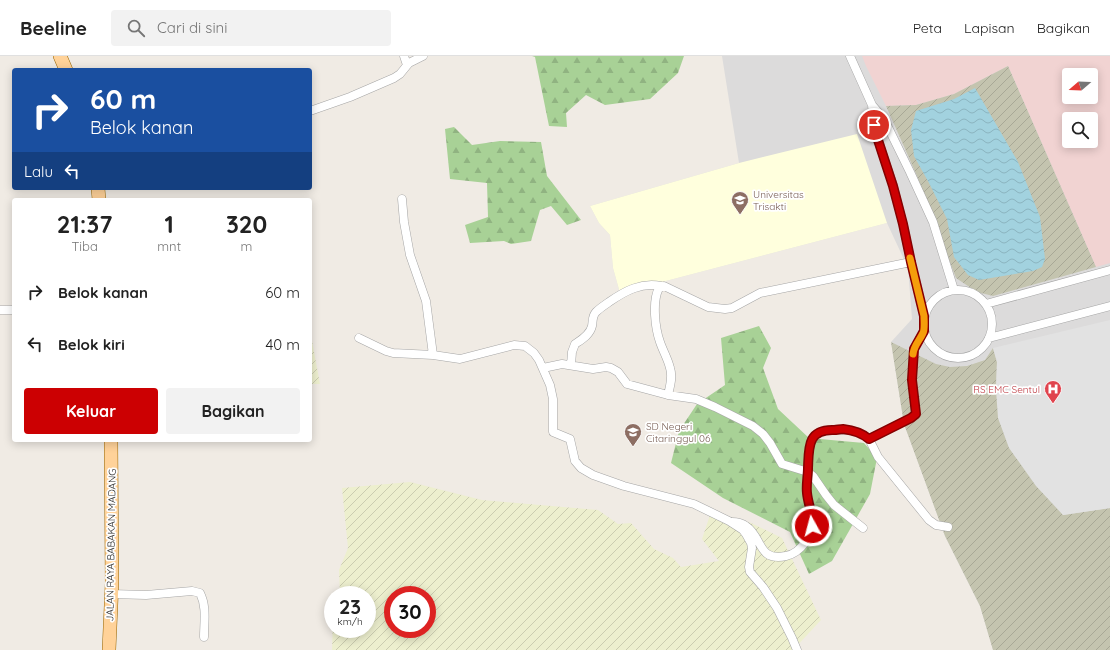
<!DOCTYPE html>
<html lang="id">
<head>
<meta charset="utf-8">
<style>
  body { margin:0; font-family:Quicksand,sans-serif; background:#f2f2f2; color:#222; height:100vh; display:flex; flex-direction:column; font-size:15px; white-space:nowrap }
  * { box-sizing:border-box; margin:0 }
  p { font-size:13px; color:#767676 }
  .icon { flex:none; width:22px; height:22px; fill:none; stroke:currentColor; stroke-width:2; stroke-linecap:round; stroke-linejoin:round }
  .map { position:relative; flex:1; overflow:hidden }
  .details { position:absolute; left:12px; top:142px; width:300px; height:244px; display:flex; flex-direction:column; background:#fff; border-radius:4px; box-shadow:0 2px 10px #0003 }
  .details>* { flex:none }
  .top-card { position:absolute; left:12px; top:12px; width:300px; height:122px; border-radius:4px; box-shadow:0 2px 10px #0003; background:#1a4fa0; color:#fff; overflow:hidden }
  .needle { width:26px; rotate:251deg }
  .buttons { position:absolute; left:1062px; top:12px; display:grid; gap:8px }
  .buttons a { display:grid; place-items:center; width:36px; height:36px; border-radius:4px; background:#fff; box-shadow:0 2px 10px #0003; font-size:20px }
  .speed { position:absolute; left:324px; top:530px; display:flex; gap:8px; font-size:20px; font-weight:700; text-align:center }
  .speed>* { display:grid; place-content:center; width:52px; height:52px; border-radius:50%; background:#fff; box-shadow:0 2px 10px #0003; line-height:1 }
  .speed small { font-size:10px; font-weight:400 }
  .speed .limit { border:6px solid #d22; background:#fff; color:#111 }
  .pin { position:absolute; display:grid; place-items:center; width:34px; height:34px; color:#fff; margin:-17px; border:2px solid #fff; border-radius:50%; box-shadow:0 1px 4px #0007 }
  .me { position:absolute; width:44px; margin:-22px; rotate:353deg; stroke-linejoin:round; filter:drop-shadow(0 0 3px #0008) }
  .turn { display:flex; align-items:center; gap:14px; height:84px; padding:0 12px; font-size:18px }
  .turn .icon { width:52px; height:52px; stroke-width:2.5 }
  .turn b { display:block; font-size:28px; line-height:34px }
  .then { display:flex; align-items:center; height:38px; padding:0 12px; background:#0003; gap:8px; font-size:15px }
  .eta { display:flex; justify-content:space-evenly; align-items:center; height:68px; text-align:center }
  .eta b { font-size:24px; font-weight:800; line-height:28px }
  .action { display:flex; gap:8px; margin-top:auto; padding:8px 12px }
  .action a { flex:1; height:46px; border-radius:4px; background:#cc0002; color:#fff; font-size:16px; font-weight:800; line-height:46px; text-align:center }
  .action a+a { background:#f2f2f2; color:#222 }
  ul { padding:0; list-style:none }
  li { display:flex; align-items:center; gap:12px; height:52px; padding:0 12px }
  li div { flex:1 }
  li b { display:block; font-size:15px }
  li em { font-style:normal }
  header { display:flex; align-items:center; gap:24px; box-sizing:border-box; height:56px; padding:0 20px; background:#fff; border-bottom:1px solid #e0e0e0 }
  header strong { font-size:19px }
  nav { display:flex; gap:22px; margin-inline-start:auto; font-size:14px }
  .search { width:280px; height:36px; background:#f2f2f2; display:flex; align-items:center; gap:10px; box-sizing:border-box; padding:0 14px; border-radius:4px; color:#767676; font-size:15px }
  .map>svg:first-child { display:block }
  .residential { fill:#dcdbdb; fill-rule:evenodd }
  .commercial { fill:#f1d3d2; fill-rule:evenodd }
  .education { fill:#ffd }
  .construction { fill:url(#construction-furrows) }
  .farmland { fill:url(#farmland-furrows); fill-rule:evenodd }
  .forest { fill:url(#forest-firs) }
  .parking { fill:#e2e2e2 }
  .water { fill:url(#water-waves) }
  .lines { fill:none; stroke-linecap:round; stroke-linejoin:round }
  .minor-casing { stroke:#a5a5a5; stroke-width:9 }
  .primary-casing { stroke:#986500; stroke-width:14 }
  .minor { stroke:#fff; stroke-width:8 }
  .primary { stroke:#ffd299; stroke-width:13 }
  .route-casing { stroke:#850001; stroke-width:10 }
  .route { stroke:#cc0002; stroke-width:7 }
  .slow { stroke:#f59e0b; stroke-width:7 }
  .labels { text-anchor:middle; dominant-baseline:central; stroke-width:3.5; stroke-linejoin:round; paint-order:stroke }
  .education-label { font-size:10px; fill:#785e54; stroke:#fff; text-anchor:start }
  .health-label { font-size:10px; fill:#be3a42; stroke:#fff; text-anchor:end }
  .street-label { font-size:10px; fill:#1e1e1e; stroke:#fff }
</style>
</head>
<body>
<header>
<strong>Beeline</strong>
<div class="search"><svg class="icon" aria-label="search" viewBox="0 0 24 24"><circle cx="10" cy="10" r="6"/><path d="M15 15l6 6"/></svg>Cari di sini</div>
<nav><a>Peta</a><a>Lapisan</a><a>Bagikan</a></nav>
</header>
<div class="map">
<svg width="1110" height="594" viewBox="0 0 1110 594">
  <defs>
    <pattern id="construction-furrows" width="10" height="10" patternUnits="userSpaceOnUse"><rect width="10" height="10" fill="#c4c4af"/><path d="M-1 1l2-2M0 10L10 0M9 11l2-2" fill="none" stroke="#a8a896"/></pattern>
    <pattern id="farmland-furrows" width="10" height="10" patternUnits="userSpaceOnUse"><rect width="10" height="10" fill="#edefce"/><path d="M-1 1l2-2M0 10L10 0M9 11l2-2" fill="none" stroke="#cbccb0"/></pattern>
    <pattern id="forest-firs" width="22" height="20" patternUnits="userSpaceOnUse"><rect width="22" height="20" fill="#a8d196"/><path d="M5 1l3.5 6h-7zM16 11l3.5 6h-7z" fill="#90b381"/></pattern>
    <pattern id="water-waves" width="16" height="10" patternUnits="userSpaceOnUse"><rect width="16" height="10" fill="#a2d2df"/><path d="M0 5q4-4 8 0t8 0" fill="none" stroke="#8bb4bf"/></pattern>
  </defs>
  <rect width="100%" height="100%" fill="#f0ebe4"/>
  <path class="residential" d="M722 0H1110V594H993L980 550 945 480 904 368 891 286 912 263 908 212 887 167 620 237 613 212 610 179 599 167 590 150 739 107ZM1069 19H1091V41H1069ZM1069 63H1091V85H1069Z"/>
  <path class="commercial" d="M862 0H1110V207L1096 211 1008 10 954 38 916 49 886 50 866 10ZM1069 19H1091V41H1069ZM1069 63H1091V85H1069Z"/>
  <path class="education" d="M857 78 887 167 620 237 613 212 610 179 599 167 590 150 739 107Z"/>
  <path class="construction" d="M1008 10 1096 211 993 240 977 236 956 222 917 120 886 50 916 49 954 38Z
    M891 286 936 308 950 311 967 310 985 304 993 292 997 306 996 334 1063 459 1110 452V594H993L980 550 945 480 904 368Z"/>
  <path class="farmland" d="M310 257 312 285 320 328H310Z
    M410 426 482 444 598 454 618 468 631 467 654 493 673 502 681 511 719 505 702 483 711 456 751 467 782 482 821 564 795 592 796 594H332L333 563V573H367V539H340L339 514 348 492 342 432ZM393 539H427V573H393Z"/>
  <path class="forest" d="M532 0H684L678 17 650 43 605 49 586 39 566 57 567 71 549 70 535 1Z
    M454 71 472 89 500 85 541 86 547 120 581 164 567 169 551 150 540 154 531 185 511 188 504 185 470 187 465 169 488 161 487 127 450 123 445 73Z
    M759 270 771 292 763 312 778 353 809 382 864 387 877 402 870 438 832 505 809 518 790 476 723 442 671 407 679 375 697 348 725 329 721 282Z"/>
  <path class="parking" d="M1110 264V452L1063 459 1036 430 1009 392 998 362 996 334 997 306 993 292Z"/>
  <path class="water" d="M975 32 1018 106 1040 161 1045 203 1042 211 1033 215 979 224 968 219 954 201 947 163 929 127 914 100 911 74 916 55 954 43Z"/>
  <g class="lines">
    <defs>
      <path id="minor" d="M404 0 407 9
        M850 0 872 49 874 69 877 81 893 129 903 168 911 206 924 260
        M872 49 884 63 910 116 933 166 954 234
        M310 55 350 41 394 22 400 18 409 7 423 0
        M402 143 404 166 410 199 426 245 433 299
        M924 268a34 34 0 1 1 68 0a34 34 0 1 1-68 0Z
        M986 248 1110 214
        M0 254H14
        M359 282 386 295 393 297 433 299 460 303 514 289 525 290 534 297 539 304 550 329 553 343V376L570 383 575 405 581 412 593 419 624 430 694 448 729 465 743 474 746 478 751 487 752 492 749 511 750 516 763 531 777 552 792 582 797 594
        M989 282 1110 250
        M571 309 572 296 575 288C581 284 590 279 592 270 593 265 592 260 596 256 600 252 605 249 609 246 625 235 641 226 661 230
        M543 312 562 308 593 313 606 311 611 312 618 316 627 328 668 339 696 343 715 351 753 370 763 378 770 387 782 408 808 416 813 420 826 439 834 449 863 472
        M668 339C670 330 673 321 670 312 668 303 663 295 660 286 655 272 652 245 659 232L664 230 708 251 725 253 732 252 760 237 911 206
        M869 383 878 401 929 464 936 469 948 471
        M732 466C737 466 742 467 746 470 763 481 757 506 786 500 801 497 814 478 813 463 812 454 808 445 807 436 806 428 808 419 808 411 809 390 808 373 834 374 848 374 858 373 869 383L911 362 916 358 912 324 914 293 924 275
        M111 538 146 539 192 535 200 537C207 551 204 566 204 581"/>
      <path id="primary" d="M60 0 66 14
        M98 132 99 144
        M109 594 112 527 111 384"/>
    </defs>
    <use href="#minor" class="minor-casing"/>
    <use href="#primary" class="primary-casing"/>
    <use href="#minor" class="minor"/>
    <use href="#primary" class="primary"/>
  </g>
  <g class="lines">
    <defs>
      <path id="route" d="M812 470C813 458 808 448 807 437 806 429 808 420 808 412 809 392 807 373 834 374 837 374 840 373 843 373 852 374 862 377 869 383L911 362 916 358 912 324 914 293 924 275V260L911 206 903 168 893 130 877 81 874 69"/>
    </defs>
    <use href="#route" class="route-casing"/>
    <use href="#route" class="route"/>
    <path class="slow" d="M910 202 924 260C924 265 925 273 923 277 920 284 914 289 913 298"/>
  </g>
  <defs>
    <symbol id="university-pin" viewBox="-11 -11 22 30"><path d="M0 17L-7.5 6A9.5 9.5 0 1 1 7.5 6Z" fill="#8d6e63" stroke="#fff"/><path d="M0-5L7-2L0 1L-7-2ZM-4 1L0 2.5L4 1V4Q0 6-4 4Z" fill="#fff"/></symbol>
    <symbol id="hospital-pin" viewBox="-11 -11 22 30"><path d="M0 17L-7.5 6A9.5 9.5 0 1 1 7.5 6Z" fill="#e0444e" stroke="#fff"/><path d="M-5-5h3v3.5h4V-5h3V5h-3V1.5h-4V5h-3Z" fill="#fff"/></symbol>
    <symbol id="school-pin" viewBox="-11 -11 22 30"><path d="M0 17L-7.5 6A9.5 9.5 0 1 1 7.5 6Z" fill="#8d6e63" stroke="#fff"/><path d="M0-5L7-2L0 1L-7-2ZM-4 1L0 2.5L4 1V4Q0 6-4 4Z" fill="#fff"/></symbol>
  </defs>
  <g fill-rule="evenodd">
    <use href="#university-pin" x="730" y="134" width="20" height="27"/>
    <use href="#hospital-pin" x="1043" y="323" width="20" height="27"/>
    <use href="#school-pin" x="623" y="366" width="20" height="27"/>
  </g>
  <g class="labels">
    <g class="education-label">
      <text x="753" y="138">Universitas<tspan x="753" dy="12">Trisakti</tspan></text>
      <text x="646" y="370">SD Negeri<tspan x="646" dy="12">Citaringgul 06</tspan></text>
    </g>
    <g class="health-label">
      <text x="1040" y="333">RS EMC Sentul</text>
    </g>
    <g class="street-label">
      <text transform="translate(111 489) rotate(-89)">JALAN RAYA BABAKAN MADANG</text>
    </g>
  </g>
</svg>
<div class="buttons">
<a><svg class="needle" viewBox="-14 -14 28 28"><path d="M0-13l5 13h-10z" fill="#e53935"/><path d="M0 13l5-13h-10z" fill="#767676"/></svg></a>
<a><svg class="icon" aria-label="search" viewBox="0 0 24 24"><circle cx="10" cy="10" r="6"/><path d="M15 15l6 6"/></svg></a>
</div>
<div class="speed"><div>23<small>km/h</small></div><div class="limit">30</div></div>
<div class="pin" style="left:874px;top:69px;background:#d93025"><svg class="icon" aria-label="arrive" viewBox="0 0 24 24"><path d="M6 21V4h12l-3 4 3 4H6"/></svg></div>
<svg class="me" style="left:812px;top:470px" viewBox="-20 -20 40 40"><circle r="17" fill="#cc0002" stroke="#fff" stroke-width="3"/><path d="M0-11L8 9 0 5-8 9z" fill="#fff"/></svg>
<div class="top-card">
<div class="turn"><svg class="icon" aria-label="right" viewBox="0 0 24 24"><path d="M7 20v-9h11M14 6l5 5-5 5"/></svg><div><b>60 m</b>Belok kanan</div></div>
<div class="then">Lalu<svg class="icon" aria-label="left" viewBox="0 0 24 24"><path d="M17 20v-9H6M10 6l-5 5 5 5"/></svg></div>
</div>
<section class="details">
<div class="eta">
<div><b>21:37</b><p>Tiba</p></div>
<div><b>1</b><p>mnt</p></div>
<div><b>320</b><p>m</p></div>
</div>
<ul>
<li><svg class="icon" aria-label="right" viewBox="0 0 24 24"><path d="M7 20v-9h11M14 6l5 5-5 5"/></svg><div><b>Belok kanan</b></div><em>60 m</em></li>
<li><svg class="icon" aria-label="left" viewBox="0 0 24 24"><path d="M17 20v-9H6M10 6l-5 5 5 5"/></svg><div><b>Belok kiri</b></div><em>40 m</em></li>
</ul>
<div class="action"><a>Keluar</a><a>Bagikan</a></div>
</section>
</div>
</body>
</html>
